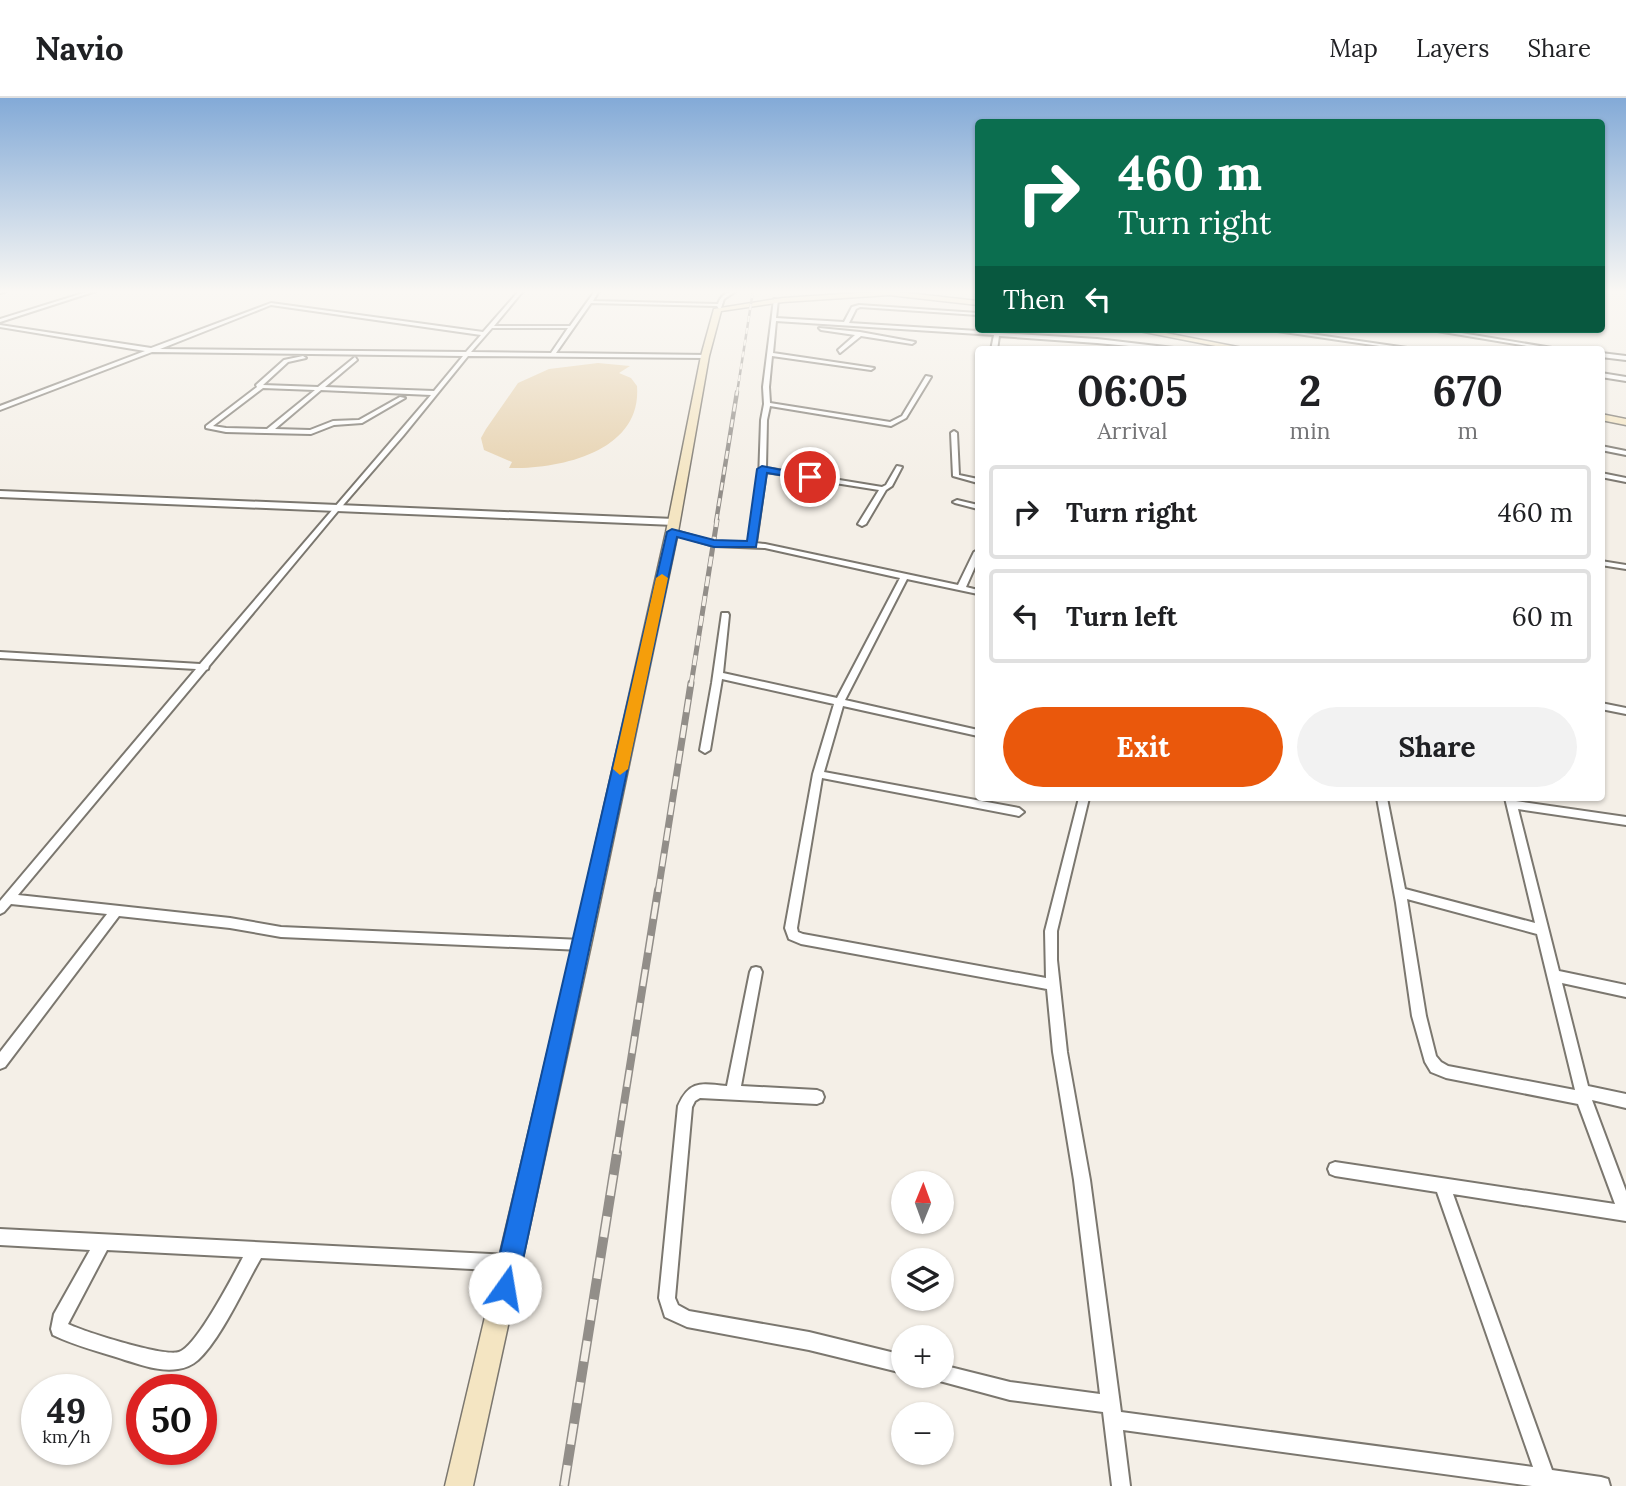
<!DOCTYPE html>
<html lang="en">
<head>
<meta charset="utf-8">
<style>
  body { margin:0; font-family:Lora,serif; background:#f2f2f2; color:#202124; height:100vh; display:flex; flex-direction:column; font-size:26px; white-space:nowrap }
  * { box-sizing:border-box; margin:0 }
  p { font-size:23px; color:#757577 }
  .icon { flex:none; width:38px; height:38px; fill:none; stroke:currentColor; stroke-width:2; stroke-linecap:round; stroke-linejoin:round }
  .map { position:relative; flex:1; overflow:hidden }
  .sheet { position:absolute; left:975px; top:248px; width:630px; height:455px; display:flex; flex-direction:column; background:#fff; border-radius:7px; box-shadow:0 2px 5px #0004 }
  .sheet>* { flex:none }
  .guide { position:absolute; left:975px; top:21px; width:630px; height:214px; border-radius:7px; box-shadow:0 2px 5px #0004; background:#0b6e4f; color:#fff; overflow:hidden }
  .needle { width:46px; rotate:1deg }
  .controls { position:absolute; left:891px; top:1073px; display:grid; gap:14px }
  .controls a { display:grid; place-items:center; width:63px; height:63px; border-radius:50%; background:#fff; box-shadow:0 2px 5px #0004; font-size:35px }
  .speed { position:absolute; left:21px; top:1276px; display:flex; gap:14px; font-size:35px; font-weight:700; text-align:center }
  .speed>* { display:grid; place-content:center; width:91px; height:91px; border-radius:50%; background:#fff; box-shadow:0 2px 5px #0004; line-height:1 }
  .speed small { font-size:18px; font-weight:400 }
  .speed .limit { border:10px solid #d22; background:#fff; color:#111 }
  .pin { position:absolute; display:grid; place-items:center; width:60px; height:60px; color:#fff; margin:-30px; border:4px solid #fff; border-radius:50%; box-shadow:0 2px 7px #0007 }
  .me { position:absolute; width:77px; margin:-38px; rotate:13deg; stroke-linejoin:round; filter:drop-shadow(0 0 5px #0008) }
  .turn { display:flex; align-items:center; gap:24px; height:147px; padding:0 28px; font-size:32px }
  .turn .icon { width:91px; height:91px; stroke-width:2.5 }
  .turn b { display:block; font-size:49px; line-height:60px }
  .then { display:flex; align-items:center; height:66px; padding:0 28px; background:#0003; gap:14px; font-size:26px }
  .eta { display:flex; justify-content:space-evenly; align-items:center; height:119px; text-align:center }
  .eta b { font-size:42px; font-weight:700; line-height:49px }
  .action { display:flex; gap:14px; margin-top:auto; padding:14px 28px }
  .action a { flex:1; height:80px; border-radius:42px; background:#ea580c; color:#fff; font-size:28px; font-weight:700; line-height:80px; text-align:center }
  .action a+a { background:#f2f2f2; color:#202124 }
  ul { padding:0; list-style:none }
  li { display:flex; align-items:center; gap:21px; height:94px; margin:0 14px 10px; padding:0 14px; border:4px solid #e0e0e0; border-radius:7px }
  li div { flex:1 }
  li b { display:block; font-size:26px }
  li em { font-style:normal }
  header { display:flex; align-items:center; gap:42px; box-sizing:border-box; height:98px; padding:0 35px; background:#fff; border-bottom:2px solid #e0e0e0 }
  header strong { font-size:33px }
  nav { display:flex; gap:38px; margin-inline-start:auto; font-size:24px }
  .map>svg:first-child { display:block }
  .green { fill:#e6d1ae }
  .lines { fill:none; stroke-linecap:round; stroke-linejoin:round }
  .minor-casing { stroke:#7b776f; stroke-width:4 }
  .tertiary-casing { stroke:#7b776f; stroke-width:4 }
  .secondary-casing { stroke:#7b776f; stroke-width:3 }
  .minor { fill:#fff; fill-rule:evenodd }
  .tertiary { fill:#fff; fill-rule:evenodd }
  .secondary { fill:#f4e5c2; fill-rule:evenodd }
  .rail-far5-casing { stroke:#928e89; stroke-width:2.5 }
  .rail-far4-casing { stroke:#928e89; stroke-width:4.5 }
  .rail-far3-casing { stroke:#928e89; stroke-width:5 }
  .rail-far2-casing { stroke:#928e89; stroke-width:7 }
  .rail-far1-casing { stroke:#928e89; stroke-width:8 }
  .rail-casing { stroke:#928e89; stroke-width:10 }
  .rail-far5 { stroke:#f4efe7; stroke-width:2; stroke-dasharray:6; stroke-linecap:butt }
  .rail-far4 { stroke:#f4efe7; stroke-width:2.5; stroke-dasharray:8; stroke-linecap:butt }
  .rail-far3 { stroke:#f4efe7; stroke-width:3.5; stroke-dasharray:10; stroke-linecap:butt }
  .rail-far2 { stroke:#f4efe7; stroke-width:4.5; stroke-dasharray:13; stroke-linecap:butt }
  .rail-far1 { stroke:#f4efe7; stroke-width:5; stroke-dasharray:17; stroke-linecap:butt }
  .rail { stroke:#f4efe7; stroke-width:7; stroke-dasharray:21; stroke-linecap:butt }
  .route { fill:#1a73e8; stroke:#114b97; stroke-width:2 }
  .slow { fill:#f59e0b }
</style>
</head>
<body>
<header>
<strong>Navio</strong>
<nav><a>Map</a><a>Layers</a><a>Share</a></nav>
</header>
<div class="map">
<svg width="1626" height="1388" viewBox="0 0 1626 1388">
  <rect width="100%" height="100%" fill="#f4efe7"/>
  <path class="green" d="M598 265 630 268 619 275 631 280 637 288C642 354 560 371 509 370L512 364 484 352 481 340 486 331 518 285 549 271Z"/>
  <g class="lines">
    <defs>
      <path id="minor" d="M0 193H6L0 195Z
        M90 193H96L0 224V221Z
        M519 193H523L494 228H570L595 193H599L593 203 718 206C721 197 728 193 736 193L724 201 721 210 719 211 717 208 591 205 556 255 707 257 705 260 468 258 403 338 338 413 209 568 208 571 206 572 18 797 230 820 281 829 582 842 586 843 588 847 586 851 582 852 281 839 230 830 119 818 5 969 0 971V954L107 816 11 806 4 814 0 816V803L196 571 0 560V554L200 566 431 297 321 292 275 331 310 332 333 323 359 322 400 299 405 300 362 325 334 327 311 336 226 334 206 330V328L257 289 256 287 284 262 303 258 306 260 288 264 263 287 318 289 355 259 357 262 325 289 434 293 463 258 152 254 0 312V308L145 253 0 229V227L151 250 271 205 483 234ZM271 207 481 237 466 254 160 251ZM492 230H568L551 255 471 254ZM263 290 315 292 267 331 226 330 213 328Z
        M774 201 778 202 776 220 844 224 852 209 859 207 978 215V217L860 209 856 211 849 225 994 234 995 231H999V235L1097 241 1191 252H1172L1097 245 999 238 997 252H991L994 237 776 223 773 255 874 270 871 272 772 258 769 289 770 305 890 324 902 318 926 278 931 279 906 320 891 328 770 308 767 322 766 370 882 389 886 387 897 368 902 369 892 388 886 392 866 426 862 428 858 426 879 392 766 374 756 445 765 446 958 487 974 454 978 452V462L966 489 978 492V496L907 481 845 602 978 632V638L843 608 824 674 1019 710 1024 714 1019 718 822 680 797 830 798 834 803 836 1046 880 1045 833 1079 700H1089L1057 833V862L1067 954 1090 1082 1121 1314 1533 1369 1437 1094 1335 1078 1330 1076 1328 1071 1330 1066 1335 1064 1615 1106 1578 1006 1446 980 1431 974 1425 964 1412 918 1396 805 1377 700H1387L1405 791 1535 825 1505 700H1515L1516 703 1626 719V727L1518 711 1559 873 1626 887V899L1562 885 1588 988 1626 996V1010L1592 1002 1626 1093V1123L1453 1096 1552 1372 1601 1379 1608 1381 1610 1388H1532L1123 1332 1130 1388H1112L1103 1314 1010 1302 936 1282 934 1278H942V1267L1010 1284 1100 1296 1074 1082 1053 954 1047 891 801 846 789 841 785 830 813 676 834 606 722 581 710 652 705 655 700 652 712 585 722 515H728L729 517 723 575 837 600 900 480 765 450 714 448 668 434 672 432 714 444 749 445 759 382 761 322 764 306 763 289ZM1407 801 1537 836 1575 992 1448 968 1441 964 1436 958 1426 918Z
        M819 230 860 234 915 244 912 246 861 238 840 255 838 252 855 237 821 232Z
        M1263 231H1276L1421 252H1407Z
        M1425 231H1437L1564 252H1551Z
        M1601 255 1626 258V262L1601 259Z
        M1601 275 1626 279V283L1601 279Z
        M954 333 957 335 959 377 978 381V385L953 378 951 335Z
        M1601 348 1626 353V357L1601 352Z
        M1601 375 1626 380V384L1601 379Z
        M957 402 978 407V411L955 405 953 404Z
        M1601 463 1626 467V471L1601 467Z
        M1601 605 1626 610V616L1601 611Z
        M756 869 760 870 762 874 741 988 817 992 822 994 824 999 822 1004 817 1006 700 1000 695 1003 692 1009 675 1200 678 1207 689 1213 809 1234 903 1257V1275L809 1252 687 1229 665 1219 659 1200 678 1008C690 981 702 986 727 988L750 874 752 870Z
        M0 1131 510 1157 516 1159 518 1165 516 1171 510 1173 261 1160C244 1189 221 1241 198 1262 192 1267 186 1270 178 1271 160 1274 142 1267 125 1262 101 1254 76 1248 53 1237L51 1231 54 1216 90 1152 0 1147ZM107 1152 243 1159C233 1178 197 1248 179 1254 163 1259 85 1234 68 1226Z"/>
      <path id="tertiary" d="M0 393 674 421 679 424 674 427 0 399Z"/>
      <path id="secondary" d="M889 193 978 203V207L889 197 783 204 721 213 709 258 678 434 591 847 473 1388H445L573 847 666 434 701 258 714 211 783 200Z
        M1129 231H1145L1253 252H1236Z
        M1601 316 1626 321V327L1601 322Z"/>
    </defs>
    <use href="#minor" class="minor-casing"/>
    <use href="#tertiary" class="tertiary-casing"/>
    <use href="#secondary" class="secondary-casing"/>
    <use href="#minor" class="minor"/>
    <use href="#tertiary" class="tertiary"/>
    <use href="#secondary" class="secondary"/>
    <defs>
      <path id="rail-far5" d="M737 295 753 193"/>
      <path id="rail-far4" d="M716 424 737 294"/>
      <path id="rail-far3" d="M691 587 717 422"/>
      <path id="rail-far2" d="M658 794 691 585"/>
      <path id="rail-far1" d="M616 1056 658 792"/>
      <path id="rail" d="M564 1388 617 1055"/>
    </defs>
    <use href="#rail-far5" class="rail-far5-casing"/>
    <use href="#rail-far4" class="rail-far4-casing"/>
    <use href="#rail-far3" class="rail-far3-casing"/>
    <use href="#rail-far2" class="rail-far2-casing"/>
    <use href="#rail-far1" class="rail-far1-casing"/>
    <use href="#rail" class="rail-casing"/>
    <use href="#rail-far5" class="rail-far5"/>
    <use href="#rail-far4" class="rail-far4"/>
    <use href="#rail-far3" class="rail-far3"/>
    <use href="#rail-far2" class="rail-far2"/>
    <use href="#rail-far1" class="rail-far1"/>
    <use href="#rail" class="rail"/>
  </g>
  <linearGradient id="sky" x2="0" y2="1"><stop stop-color="#83aad7"/><stop offset="0.5" stop-color="#faf8f4"/><stop offset="1" stop-color="#faf8f4" stop-opacity="0"/></linearGradient>
  <rect width="1626" height="387" fill="url(#sky)"/>
  <path class="route" d="M762 368 816 379 810 382 767 375 756 449H714L677 439 517 1190 514 1199 505 1202 496 1199 492 1190 667 434 672 431 714 442 747 443 757 371Z"/>
  <path class="slow" d="M662 476 668 480 628 671 620 677 613 671 656 480Z"/>
</svg>
<div class="controls">
<a><svg class="needle" viewBox="-14 -14 28 28"><path d="M0-13l5 13h-10z" fill="#e53935"/><path d="M0 13l5-13h-10z" fill="#757577"/></svg></a>
<a><svg class="icon" aria-label="layers" viewBox="0 0 24 24"><path d="M12 4l9 5-9 5-9-5zM3 14l9 5 9-5"/></svg></a>
<a>+</a>
<a>−</a>
</div>
<div class="speed"><div>49<small>km/h</small></div><div class="limit">50</div></div>
<div class="pin" style="left:810px;top:379px;background:#d93025"><svg class="icon" aria-label="arrive" viewBox="0 0 24 24"><path d="M6 21V4h12l-3 4 3 4H6"/></svg></div>
<svg class="me" style="left:505px;top:1190px" viewBox="-20 -20 40 40"><circle r="19" fill="#fff"/><path d="M0-13L10 11 0 6-10 11z" fill="#1a73e8"/></svg>
<div class="guide">
<div class="turn"><svg class="icon" aria-label="right" viewBox="0 0 24 24"><path d="M7 20v-9h11M14 6l5 5-5 5"/></svg><div><b>460 m</b>Turn right</div></div>
<div class="then">Then<svg class="icon" aria-label="left" viewBox="0 0 24 24"><path d="M17 20v-9H6M10 6l-5 5 5 5"/></svg></div>
</div>
<section class="sheet">
<div class="eta">
<div><b>06:05</b><p>Arrival</p></div>
<div><b>2</b><p>min</p></div>
<div><b>670</b><p>m</p></div>
</div>
<ul>
<li><svg class="icon" aria-label="right" viewBox="0 0 24 24"><path d="M7 20v-9h11M14 6l5 5-5 5"/></svg><div><b>Turn right</b></div><em>460 m</em></li>
<li><svg class="icon" aria-label="left" viewBox="0 0 24 24"><path d="M17 20v-9H6M10 6l-5 5 5 5"/></svg><div><b>Turn left</b></div><em>60 m</em></li>
</ul>
<div class="action"><a>Exit</a><a>Share</a></div>
</section>
</div>
</body>
</html>
